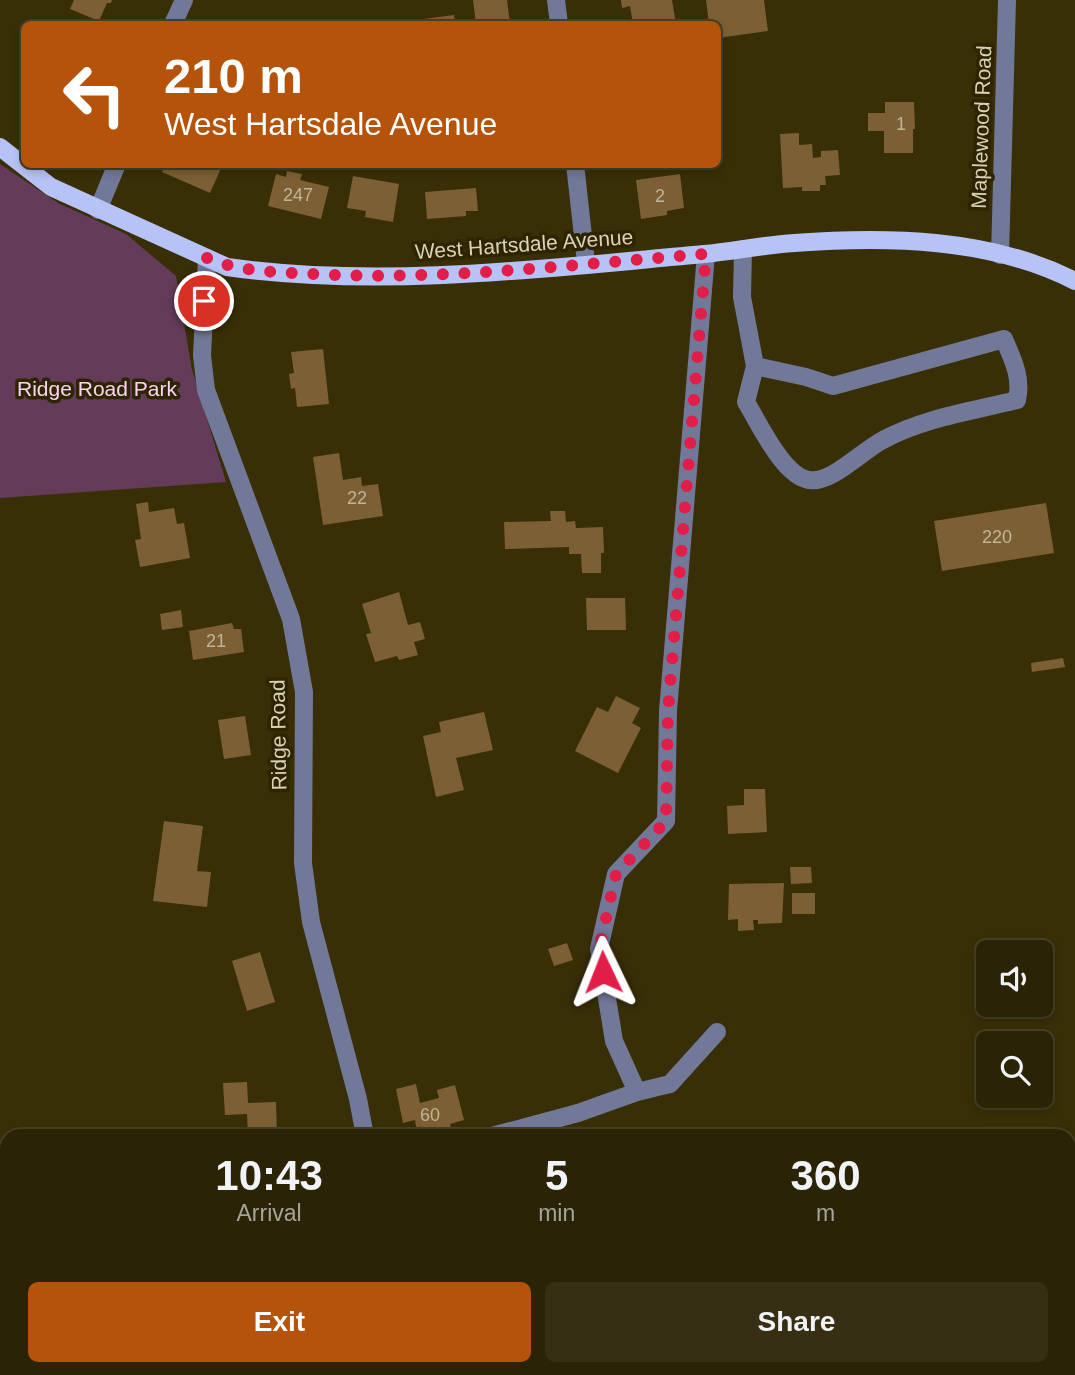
<!DOCTYPE html>
<html lang="en">
<head>
<meta charset="utf-8">
<style>
  body { margin:0; font-family:Arial,sans-serif; background:#362f13; color:#f1f3f6; height:100vh; display:flex; flex-direction:column; font-size:26px; white-space:nowrap }
  * { box-sizing:border-box; margin:0 }
  p { font-size:23px; color:#a5a49a }
  .icon { flex:none; width:38px; height:38px; fill:none; stroke:currentColor; stroke-width:2; stroke-linecap:round; stroke-linejoin:round }
  .map { position:relative; flex:1; overflow:hidden }
  .details { position:absolute; left:0px; top:1129px; width:1076px; height:247px; display:flex; flex-direction:column; background:#2a2305; border-radius:21px 21px 0 0; box-shadow:0 4px 10px #0003,0 0 0 2px #464027 }
  .details>* { flex:none }
  .hud { position:absolute; left:21px; top:21px; width:700px; height:147px; border-radius:10px; box-shadow:0 4px 10px #0003,0 0 0 2px #464027; background:#b45309; color:#fff; overflow:hidden }
  .fabs { position:absolute; left:976px; top:940px; display:grid; gap:14px }
  .fabs a { display:grid; place-items:center; width:77px; height:77px; border-radius:10px; background:#2a2305; box-shadow:0 4px 10px #0003,0 0 0 2px #464027; font-size:35px }
  .pin { position:absolute; display:grid; place-items:center; width:60px; height:60px; color:#fff; margin:-30px; border:4px solid #fff; border-radius:50%; box-shadow:0 2px 7px #0007 }
  .me { position:absolute; width:77px; margin:-38px; rotate:358deg; stroke-linejoin:round; filter:drop-shadow(0 0 5px #0008) }
  .turn { display:flex; align-items:center; gap:24px; height:147px; padding:0 28px; font-size:32px }
  .turn .icon { width:91px; height:91px; stroke-width:2.5 }
  .turn b { display:block; font-size:49px; line-height:60px }
  .eta { display:flex; justify-content:space-evenly; align-items:center; height:119px; text-align:center }
  .eta b { font-size:42px; font-weight:800; line-height:49px }
  .button { display:flex; gap:14px; margin-top:auto; padding:14px 28px }
  .button a { flex:1; height:80px; border-radius:10px; background:#b45309; color:#fff; font-size:28px; font-weight:800; line-height:80px; text-align:center }
  .button a+a { background:#362f13; color:#f1f3f6 }
  .map>svg:first-child { display:block }
  .green { fill:#643c5a }
  .building { fill:#7c5f34 }
  .lines { fill:none; stroke-linecap:round; stroke-linejoin:round }
  .minor { stroke:#727898; stroke-width:18 }
  .major { stroke:#b7c2f6; stroke-width:18 }
  .route { stroke:#e11d48; stroke-width:12; stroke-dasharray:0 21.6 }
  .labels { text-anchor:middle; dominant-baseline:central; stroke-width:7; stroke-linejoin:round; paint-order:stroke }
  .number-label { font-size:18px; fill:#c1b597 }
  .street-label { font-size:21px; fill:#d8d2b8; stroke:#2e2500 }
  .park-label { font-size:21px; fill:#f9d3ef; stroke:#2e2500 }
</style>
</head>
<body>
<div class="map">
<svg width="1075" height="1375" viewBox="0 0 1075 1375">
  <rect width="100%" height="100%" fill="#382f07"/>
  <path class="green" d="M0 164 58 203 126 234 176 276 192 370 226 482 0 498Z"/>
  <path class="building" d="M74 0H112L111 3H107L99 21 70 9Z
    M473 0H507L510 24H476Z
    M621 0H672L676 24H633L630 6 622 8Z
    M706 0H764L768 31 718 38V24H709Z
    M454 15 455 24H416V20Z
    M885 102H914L915 129H913V153H884V131H868V113H885Z
    M799 133V145L812 144 813 158 821 157V151L838 150 840 175 825 176 826 185H820V191H802V187L783 188 780 134Z
    M165 164H223L210 193 162 172Z
    M287 171 302 174 300 180 329 187 321 219 268 206 276 174 286 177Z
    M680 174 684 208 667 211V215L641 219 636 180Z
    M353 176 399 184 393 222 365 217 366 211 347 208Z
    M476 188 478 211H466V216L427 219 425 192Z
    M323 349 329 404 297 407 295 388 291 389 289 374 294 373 291 352Z
    M339 453 343 480 361 477 362 486 378 484 383 516 323 525 313 457Z
    M148 502 149 512 174 508 177 524 184 523 190 558 140 567 135 540 141 539 136 504Z
    M1046 503 1054 553 942 571 934 521Z
    M550 511H565L566 522 575 521 576 528 603 527 604 553H601V573H582L581 554H569V547L505 549 504 522 551 521Z
    M399 592 408 625 420 622 425 639 414 642 418 655 399 660 397 656 375 662 366 634 371 633 362 604Z
    M586 598H625L626 630H587Z
    M181 610 183 627 162 630 160 614Z
    M232 623 234 629H241L244 652 193 660 189 631Z
    M1063 658 1065 667 1032 672 1031 663Z
    M616 696 640 708 632 723 641 728 618 773 575 751 597 707 608 712Z
    M484 712 493 750 456 758 464 790 436 797 423 736 441 732 439 722Z
    M245 716 251 755 224 759 218 720Z
    M744 789H765L767 832 728 834 727 806 744 805Z
    M164 821 203 826 197 871 211 872 207 907 153 901Z
    M790 867H811L812 883 791 884Z
    M784 883 782 923 758 924V920H753L754 930 738 931V919L728 920 729 884Z
    M792 893H815V914H792Z
    M567 943 573 960 554 966 548 949Z
    M260 952 275 1002 247 1011 232 961Z
    M247 1082 248 1103 276 1102 277 1136H248L247 1114 225 1115 223 1083Z
    M416 1084 420 1103 439 1098 437 1090 455 1085 464 1120 450 1124 452 1133 437 1136 435 1127 417 1132 415 1120 403 1123 396 1089Z
    M0 1239 7 1243V1330H0Z
    M295 1368H329V1375H295Z
    M687 1368H721L722 1375H689Z"/>
  <g class="lines">
    <path class="minor" d="M556 0 559 24
      M173 24 184 0
      M575 164 586 263
      M98 210 117 164
      M743 249 742 297 755 366 746 402C759 423 783 476 809 480 831 484 863 450 883 440 923 418 973 411 1017 400 1022 377 1013 360 1004 339L833 386 806 377 755 366
      M1000 255 1007 0
      M207 258 202 355 206 390 291 619 304 692 303 863 311 922 358 1099 365 1136
      M637 1092 614 1041 599 949 616 874 666 821 668 711 706 254
      M492 1136 578 1113 637 1092 670 1084 717 1032
      M125 1368V1375
      M400 1368V1375"/>
    <path class="major" d="M0 147 51 187 227 267C382 289 550 268 704 254 734 251 764 245 794 243 887 236 991 238 1075 281"/>
  </g>
  <g class="lines">
    <path class="route" d="M204 301 207 258C240 272 276 272 312 274 444 281 575 264 706 254L668 711 666 821 616 874 599 949 603 972"/>
  </g>
  <g class="labels">
    <g class="number-label">
      <text x="901" y="124">1</text>
      <text x="298" y="195">247</text>
      <text x="660" y="196">2</text>
      <text x="357" y="498">22</text>
      <text x="997" y="537">220</text>
      <text x="216" y="641">21</text>
      <text x="430" y="1115">60</text>
    </g>
    <g class="street-label">
      <text transform="translate(981 127) rotate(-88)">Maplewood Road</text>
      <text transform="translate(524 244) rotate(-4)">West Hartsdale Avenue</text>
      <text transform="translate(278 735) rotate(-91)">Ridge Road</text>
    </g>
    <g class="park-label">
      <text x="97" y="388">Ridge Road Park</text>
    </g>
  </g>
</svg>
<div class="fabs">
<a><svg class="icon" aria-label="sound" viewBox="0 0 24 24"><path d="M4 9h4l5-4v14l-5-4H4zM17 9q2 3 0 6"/></svg></a>
<a><svg class="icon" aria-label="search" viewBox="0 0 24 24"><circle cx="10" cy="10" r="6"/><path d="M15 15l6 6"/></svg></a>
</div>
<div class="pin" style="left:204px;top:301px;background:#d93025"><svg class="icon" aria-label="arrive" viewBox="0 0 24 24"><path d="M6 21V4h12l-3 4 3 4H6"/></svg></div>
<svg class="me" style="left:603px;top:972px" viewBox="-20 -20 40 40"><path d="M0-17L14 15 0 8-14 15z" fill="#e11d48" stroke="#fff" stroke-width="4"/></svg>
<div class="hud">
<div class="turn"><svg class="icon" aria-label="left" viewBox="0 0 24 24"><path d="M17 20v-9H6M10 6l-5 5 5 5"/></svg><div><b>210 m</b>West Hartsdale Avenue</div></div>
</div>
<section class="details">
<div class="eta">
<div><b>10:43</b><p>Arrival</p></div>
<div><b>5</b><p>min</p></div>
<div><b>360</b><p>m</p></div>
</div>
<div class="button"><a>Exit</a><a>Share</a></div>
</section>
</div>
</body>
</html>
